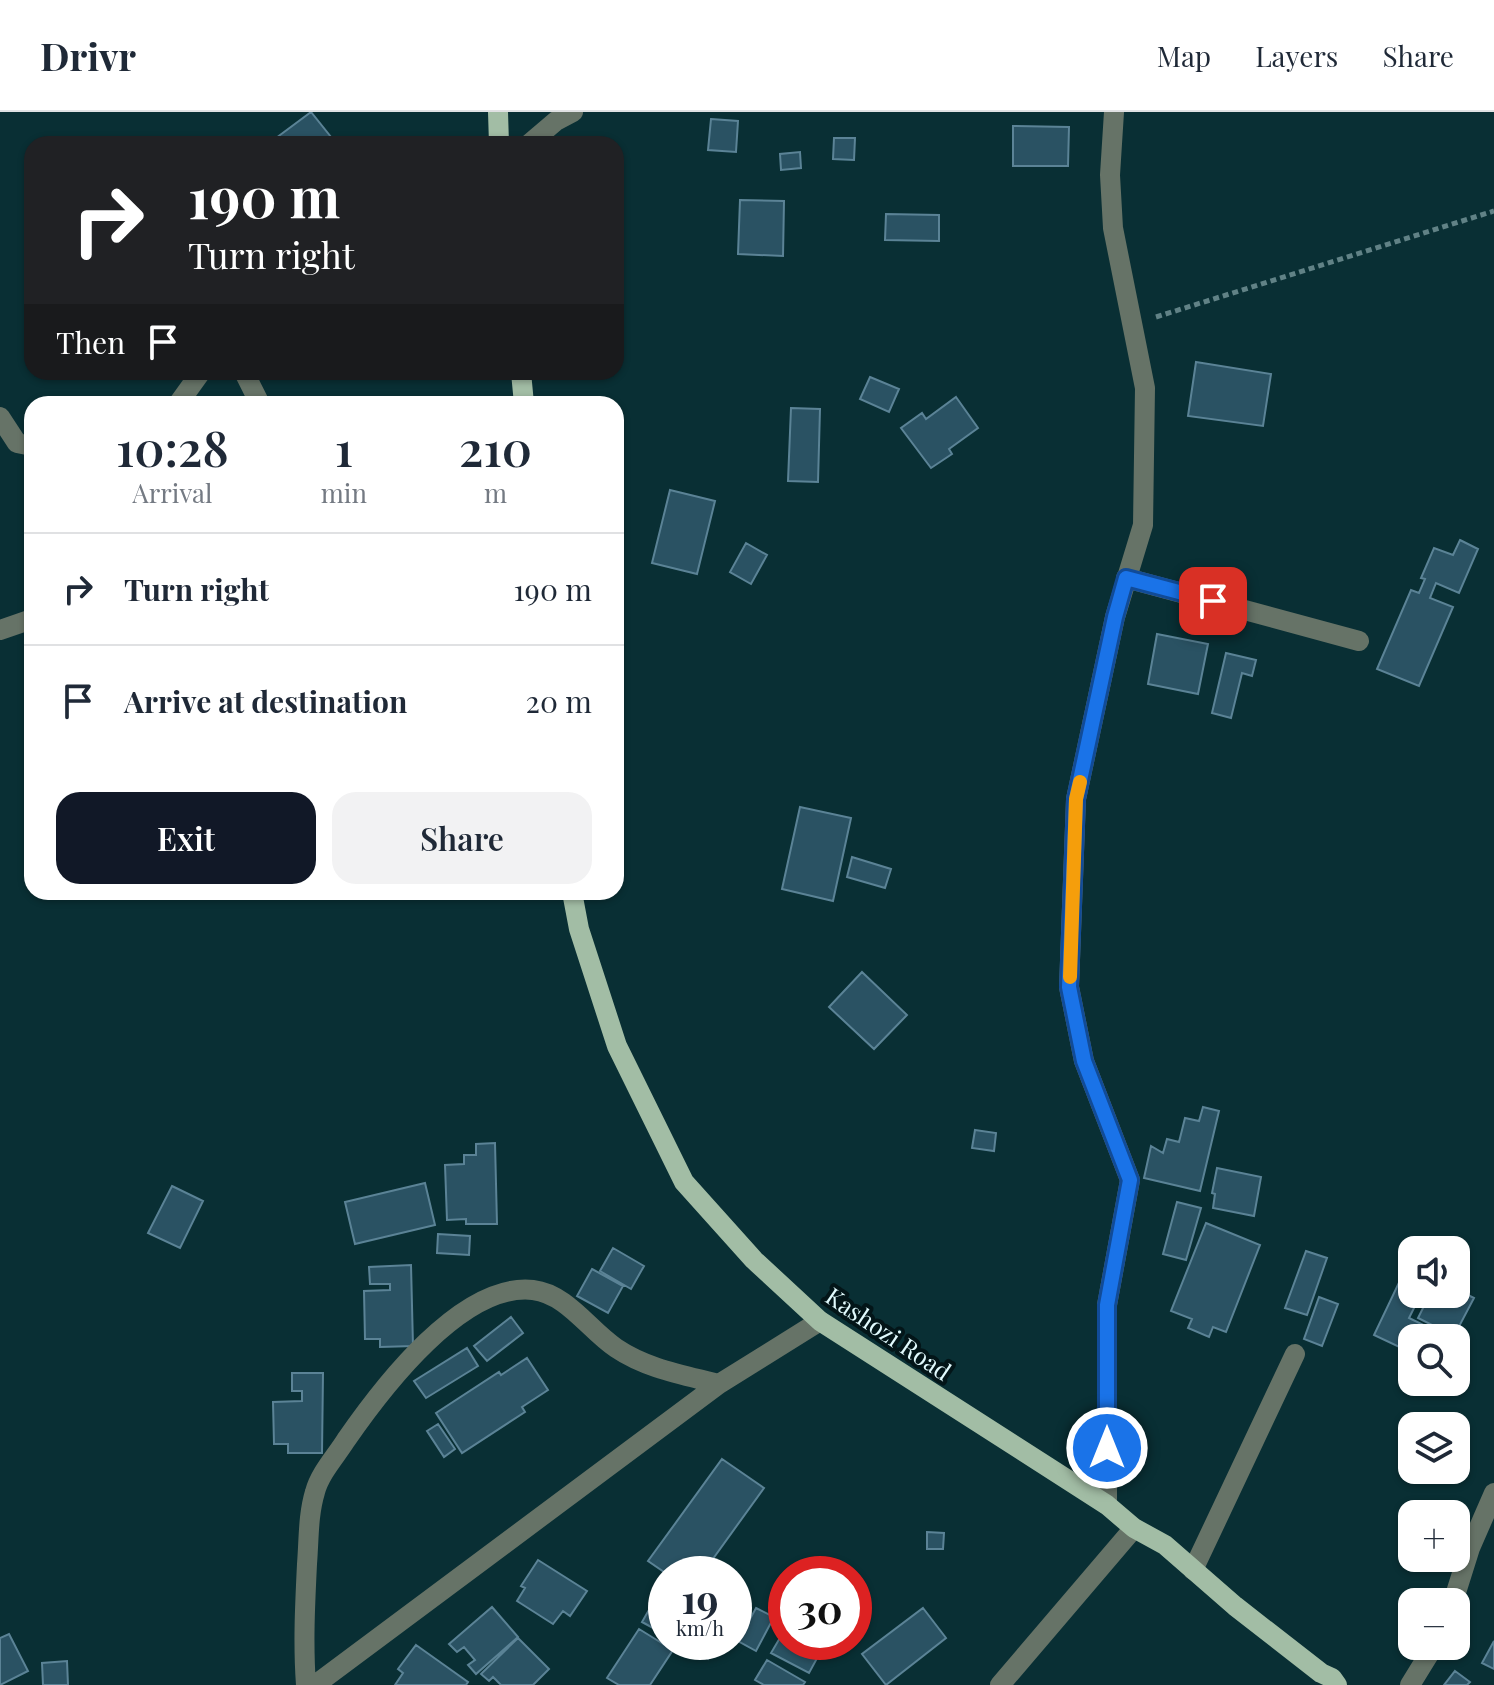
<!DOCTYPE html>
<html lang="en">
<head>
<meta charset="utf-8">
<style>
  body { margin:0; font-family:"Playfair Display",serif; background:#f2f2f3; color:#1f2937; height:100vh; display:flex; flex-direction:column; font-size:30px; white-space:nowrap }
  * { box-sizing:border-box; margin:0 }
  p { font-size:26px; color:#747a83 }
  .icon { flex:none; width:44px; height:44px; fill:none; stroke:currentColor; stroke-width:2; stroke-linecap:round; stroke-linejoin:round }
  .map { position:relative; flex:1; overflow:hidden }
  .side { position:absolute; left:24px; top:284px; width:600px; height:504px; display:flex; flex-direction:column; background:#fff; border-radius:24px; box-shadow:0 2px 6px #0004 }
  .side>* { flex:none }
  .top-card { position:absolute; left:24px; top:24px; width:600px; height:244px; border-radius:24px; box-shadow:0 2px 6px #0004; background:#202124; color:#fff; overflow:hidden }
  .tools { position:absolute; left:1398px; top:1124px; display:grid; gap:16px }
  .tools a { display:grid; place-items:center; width:72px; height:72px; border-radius:16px; background:#fff; box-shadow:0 2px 6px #0004; font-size:40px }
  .speed { position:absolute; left:648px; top:1444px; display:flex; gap:16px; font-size:40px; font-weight:700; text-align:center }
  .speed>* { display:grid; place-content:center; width:104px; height:104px; border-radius:50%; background:#fff; box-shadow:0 2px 6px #0004; line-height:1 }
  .speed small { font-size:20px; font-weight:400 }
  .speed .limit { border:12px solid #d22; background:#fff; color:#111 }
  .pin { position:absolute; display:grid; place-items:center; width:68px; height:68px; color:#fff; margin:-34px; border-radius:16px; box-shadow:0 4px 12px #0006 }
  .me { position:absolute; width:88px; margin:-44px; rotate:0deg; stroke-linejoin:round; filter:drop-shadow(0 0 6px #0008) }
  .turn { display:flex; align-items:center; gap:28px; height:168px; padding:0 32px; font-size:36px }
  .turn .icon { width:104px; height:104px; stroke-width:2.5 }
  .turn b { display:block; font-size:56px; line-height:68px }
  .then { display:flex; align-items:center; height:76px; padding:0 32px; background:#0003; gap:16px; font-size:30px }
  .eta { display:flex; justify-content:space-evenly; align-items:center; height:136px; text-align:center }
  .eta b { font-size:48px; font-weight:600; line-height:56px }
  .button { display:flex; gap:16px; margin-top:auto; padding:16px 32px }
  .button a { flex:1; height:92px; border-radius:24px; background:#111827; color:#fff; font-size:32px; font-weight:600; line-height:92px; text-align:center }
  .button a+a { background:#f2f2f3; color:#1f2937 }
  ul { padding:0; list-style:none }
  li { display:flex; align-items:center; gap:24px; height:112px; padding:0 32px; border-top:2px solid #e0e1e3 }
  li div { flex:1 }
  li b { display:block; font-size:30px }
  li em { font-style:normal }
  header { display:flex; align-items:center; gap:48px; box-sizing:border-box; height:112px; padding:0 40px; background:#fff; border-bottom:2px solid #e0e1e3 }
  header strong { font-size:38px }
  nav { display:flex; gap:44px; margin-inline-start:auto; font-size:28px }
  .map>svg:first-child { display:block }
  .building { fill:#2a5263; stroke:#5b8396; stroke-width:2 }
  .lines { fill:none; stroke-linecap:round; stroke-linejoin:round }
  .path { stroke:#618286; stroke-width:5; stroke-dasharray:6 4; stroke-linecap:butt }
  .minor { stroke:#667367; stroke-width:20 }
  .major { stroke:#a2bda5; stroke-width:20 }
  .route-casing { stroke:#114b97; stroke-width:20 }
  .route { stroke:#1a73e8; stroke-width:14 }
  .slow { stroke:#f59e0b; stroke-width:14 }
  .labels { text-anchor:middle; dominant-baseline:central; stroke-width:8; stroke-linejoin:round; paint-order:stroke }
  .street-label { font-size:24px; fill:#e2fbfe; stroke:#031518 }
</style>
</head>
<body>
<header>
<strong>Drivr</strong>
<nav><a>Map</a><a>Layers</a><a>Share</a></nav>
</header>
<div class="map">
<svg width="1494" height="1573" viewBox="0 0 1494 1573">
  <rect width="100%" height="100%" fill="#092f34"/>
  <path class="building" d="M311 0 331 25 321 32H268Z
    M711 7 738 9 736 40 708 38Z
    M1013 14 1069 15 1068 54H1013Z
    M834 26H855L854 48 833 47Z
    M800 40 801 56 781 58 780 42Z
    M740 88 784 89 783 144 738 142Z
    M886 102 939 103V129L885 128Z
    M1196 250 1271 262 1263 314 1188 304Z
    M870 265 899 277 889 300 860 287Z
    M956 285 978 316 949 337 952 342 931 356 901 316 922 301 926 307Z
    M791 296 820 297 818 370 788 369Z
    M670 378 715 389 697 462 652 451Z
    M1460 428 1478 437 1459 481 1436 471 1430 486 1453 495 1419 574 1377 557 1411 478 1419 481 1425 467 1421 466 1434 436 1453 443Z
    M746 431 767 443 751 472 730 460Z
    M1157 522 1208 532 1198 582 1148 572Z
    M1226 541 1256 548 1252 564 1242 561 1231 606 1212 601Z
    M800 695 851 706 833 789 782 777Z
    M852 745 891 757 885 776 847 765Z
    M862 860 907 903 874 937 829 895Z
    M1203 995 1219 999 1200 1079 1144 1066 1151 1034 1163 1041 1167 1027 1179 1030 1185 1006 1199 1009Z
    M975 1018 996 1021 994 1039 972 1036Z
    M495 1031 497 1112H466V1107L447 1108 445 1053 464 1052V1043H476V1032Z
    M1217 1056 1261 1065 1254 1104 1213 1096 1215 1082 1212 1081Z
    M425 1071 435 1113 355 1132 345 1090Z
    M172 1074 203 1089 180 1136 148 1121Z
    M1177 1090 1201 1096 1186 1148 1163 1142Z
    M1206 1111 1260 1133 1226 1220 1213 1215 1209 1225 1188 1216 1192 1207 1171 1199Z
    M438 1122 470 1124 469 1143 437 1141Z
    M613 1136 644 1154 631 1177 600 1159Z
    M1306 1139 1327 1146 1307 1203 1285 1196Z
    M411 1153 413 1234 380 1235V1227H365L364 1179 390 1178V1172H370L369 1155Z
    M592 1157 623 1174 608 1201 577 1184Z
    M1404 1160 1412 1164V1182H1421L1409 1206 1450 1226H1412V1241L1374 1223Z
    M1456 1177 1474 1186 1454 1224 1418 1206 1430 1182H1456Z
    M1319 1185 1338 1192 1322 1234 1304 1227Z
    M511 1205 523 1221 487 1249 474 1234Z
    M467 1236 478 1254 426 1286 414 1269Z
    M527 1246 548 1278 522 1295 525 1300 462 1341 436 1301 499 1260 501 1263Z
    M292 1261H323L322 1341H288V1332H274L273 1290 302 1289V1279H292Z
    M438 1312 455 1337 444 1345 427 1319Z
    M722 1347 764 1376 702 1462H667L648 1449Z
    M927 1420 944 1421 943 1437H927Z
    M538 1448 587 1479 570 1504 563 1499 553 1512 517 1489 525 1476 521 1474Z
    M654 1489 666 1495V1523L642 1510Z
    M492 1495 518 1525 476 1562 468 1553 475 1548 464 1535 457 1540 449 1532Z
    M756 1496 774 1505 756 1539 738 1529Z
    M923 1496 946 1526 886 1573 862 1542Z
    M639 1517 673 1538 650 1573H619L607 1566Z
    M784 1519 786 1530H804L821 1539 809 1561 771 1541Z
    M9 1522 28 1559 0 1573V1526Z
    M518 1526 549 1557 533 1573H501L493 1565 489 1569 481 1562Z
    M1494 1529V1557L1482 1551Z
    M678 1530H718L708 1547Z
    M416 1533 468 1570 466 1573H395L403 1561 398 1557Z
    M767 1548 805 1570 803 1573H764L755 1568Z
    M67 1549 68 1573H43L42 1551Z
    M1455 1559 1470 1570 1467 1573H1444Z"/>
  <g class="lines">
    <path class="path" d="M1156 205 1494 99"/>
    <path class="minor" d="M529 32 556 9 573 0
      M244 260 260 292
      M178 292 201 260
      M0 305 17 331 32 334
      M1126 466 1359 529
      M0 518 32 507
      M1107 1393V1193L1130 1068 1084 949 1069 875 1076 687 1115 505 1143 413 1145 276 1113 116 1110 63 1114 0
      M1193 1458 1295 1242
      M1453 1490 1470 1436 1494 1381
      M306 1573C303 1532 305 1493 307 1452 309 1427 308 1403 315 1380 320 1361 336 1344 346 1328 382 1276 462 1170 533 1178 567 1182 589 1218 616 1236 647 1257 684 1263 719 1272
      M315 1573 719 1272 820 1209
      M1000 1573 1134 1416
      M1410 1573 1434 1534"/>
    <path class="major" d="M498 0 499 32
      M521 260 524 292
      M572 780 579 817 617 934 684 1070 754 1148 820 1209 1107 1393 1134 1416 1165 1433 1235 1494 1321 1561 1332 1566 1337 1573"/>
  </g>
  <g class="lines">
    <defs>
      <path id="route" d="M1107 1336V1193L1130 1068 1084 949 1069 875 1076 687 1115 505 1126 466 1213 489"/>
    </defs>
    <use href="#route" class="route-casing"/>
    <use href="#route" class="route"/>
    <path class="slow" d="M1070 865 1076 687 1080 670"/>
  </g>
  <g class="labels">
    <g class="street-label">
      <text transform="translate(889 1221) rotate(34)">Kashozi Road</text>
    </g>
  </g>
</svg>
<div class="tools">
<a><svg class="icon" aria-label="sound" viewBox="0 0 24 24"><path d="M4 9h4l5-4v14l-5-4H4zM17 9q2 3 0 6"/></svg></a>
<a><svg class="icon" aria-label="search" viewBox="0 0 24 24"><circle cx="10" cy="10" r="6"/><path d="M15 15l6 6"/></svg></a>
<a><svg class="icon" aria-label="layers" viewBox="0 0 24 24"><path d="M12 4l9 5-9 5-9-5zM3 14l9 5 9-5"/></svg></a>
<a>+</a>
<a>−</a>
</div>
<div class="speed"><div>19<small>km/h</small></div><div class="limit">30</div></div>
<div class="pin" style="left:1213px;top:489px;background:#d93025"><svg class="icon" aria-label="arrive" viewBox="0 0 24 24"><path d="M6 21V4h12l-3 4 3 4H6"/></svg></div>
<svg class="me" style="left:1107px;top:1336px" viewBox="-20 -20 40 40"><circle r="17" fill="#1a73e8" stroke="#fff" stroke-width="3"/><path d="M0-11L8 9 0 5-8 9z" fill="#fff"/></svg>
<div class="top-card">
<div class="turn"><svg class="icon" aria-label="right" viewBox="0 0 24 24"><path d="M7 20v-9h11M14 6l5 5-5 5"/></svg><div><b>190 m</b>Turn right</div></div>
<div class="then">Then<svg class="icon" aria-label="arrive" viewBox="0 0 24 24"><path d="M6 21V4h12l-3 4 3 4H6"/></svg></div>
</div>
<section class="side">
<div class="eta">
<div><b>10:28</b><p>Arrival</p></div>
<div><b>1</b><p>min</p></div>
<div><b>210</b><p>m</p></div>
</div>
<ul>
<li><svg class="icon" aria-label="right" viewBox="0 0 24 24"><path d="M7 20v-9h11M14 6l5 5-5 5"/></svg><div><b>Turn right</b></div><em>190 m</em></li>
<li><svg class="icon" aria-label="arrive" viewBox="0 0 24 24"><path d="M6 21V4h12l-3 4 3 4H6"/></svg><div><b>Arrive at destination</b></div><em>20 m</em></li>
</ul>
<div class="button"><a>Exit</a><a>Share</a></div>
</section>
</div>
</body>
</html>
